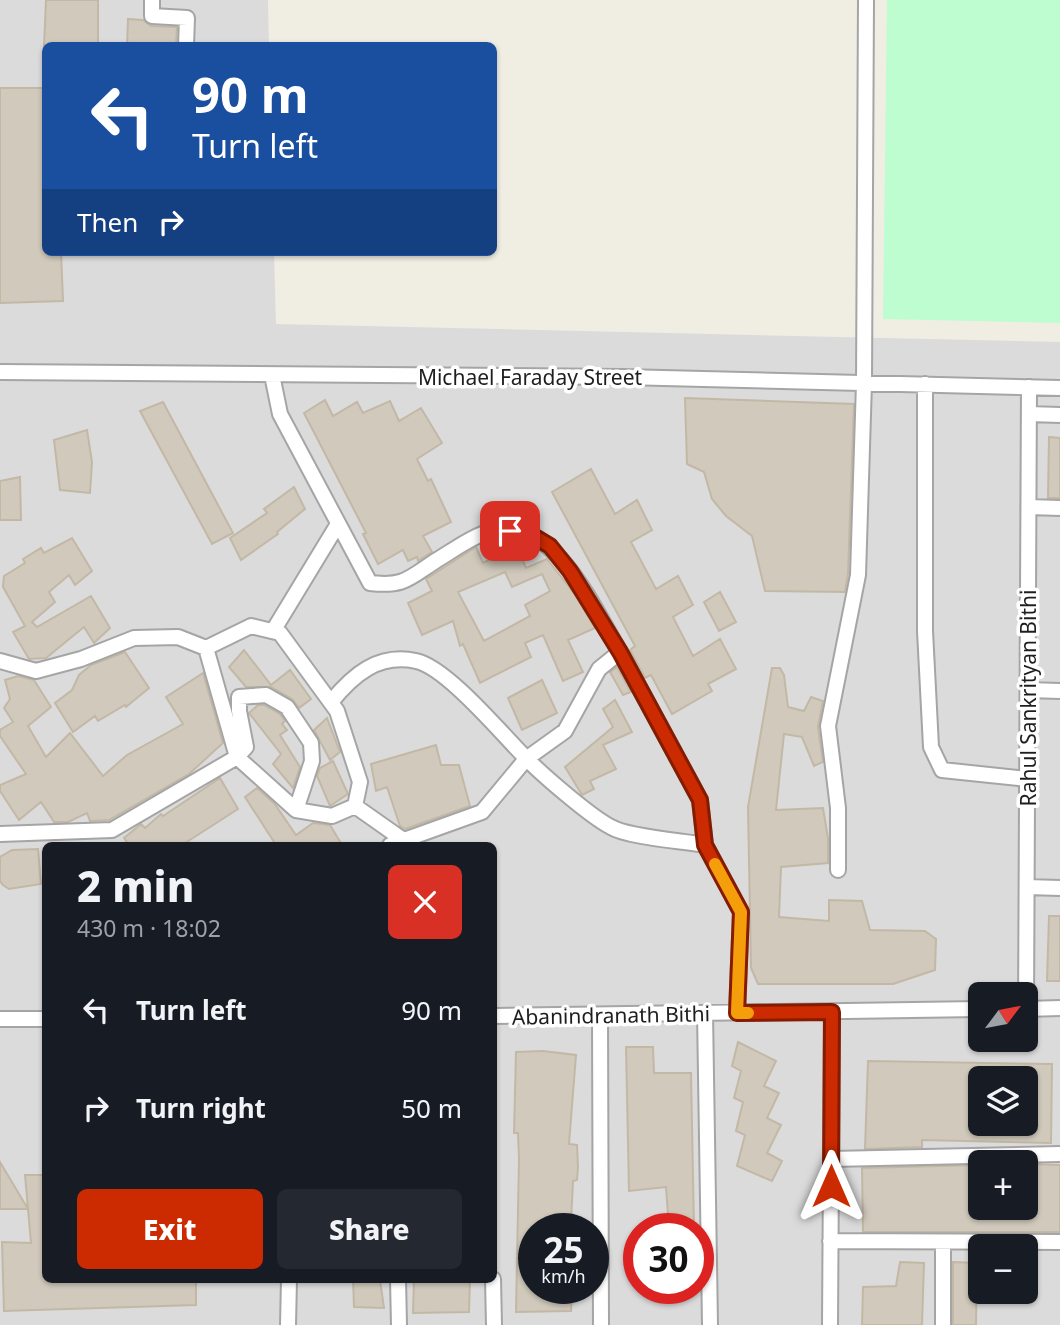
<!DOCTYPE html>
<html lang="en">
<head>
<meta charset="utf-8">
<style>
  body { margin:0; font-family:"Noto Sans",sans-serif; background:#242831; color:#f1f3f6; height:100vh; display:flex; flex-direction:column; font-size:26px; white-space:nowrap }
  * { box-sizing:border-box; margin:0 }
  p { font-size:23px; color:#9ea1a6 }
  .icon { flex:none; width:38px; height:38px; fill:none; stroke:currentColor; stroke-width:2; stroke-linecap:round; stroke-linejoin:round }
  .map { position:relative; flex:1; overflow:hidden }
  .panel { position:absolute; left:42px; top:842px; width:455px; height:441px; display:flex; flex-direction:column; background:#171b24; border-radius:10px; box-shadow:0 2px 5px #0004 }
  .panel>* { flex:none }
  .top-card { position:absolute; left:42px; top:42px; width:455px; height:214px; border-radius:10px; box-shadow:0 2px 5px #0004; background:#1a4fa0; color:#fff; overflow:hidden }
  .needle { width:46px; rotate:58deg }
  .tools { position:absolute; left:968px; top:982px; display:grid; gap:14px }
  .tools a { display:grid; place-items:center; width:70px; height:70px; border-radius:10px; background:#171b24; box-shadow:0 2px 5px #0004; font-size:35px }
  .speed { position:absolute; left:518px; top:1213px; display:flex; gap:14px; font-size:35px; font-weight:700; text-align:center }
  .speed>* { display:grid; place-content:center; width:91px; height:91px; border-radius:50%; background:#171b24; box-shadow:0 2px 5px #0004; line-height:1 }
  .speed small { font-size:18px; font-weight:400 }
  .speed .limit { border:10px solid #d22; background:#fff; color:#111 }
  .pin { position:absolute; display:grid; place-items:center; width:60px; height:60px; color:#fff; margin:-30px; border-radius:14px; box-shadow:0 4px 10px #0006 }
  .me { position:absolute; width:77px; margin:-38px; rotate:0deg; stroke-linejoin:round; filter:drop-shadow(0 0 5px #0008) }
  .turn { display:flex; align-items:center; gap:24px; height:147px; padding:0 35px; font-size:32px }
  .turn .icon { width:91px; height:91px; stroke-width:2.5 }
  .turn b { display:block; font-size:49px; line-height:60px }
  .then { display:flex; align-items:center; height:66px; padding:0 35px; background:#0003; gap:14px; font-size:26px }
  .round { display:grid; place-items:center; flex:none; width:74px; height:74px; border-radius:10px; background:#242831 }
  .headline { display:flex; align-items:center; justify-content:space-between; height:119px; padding:0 35px }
  h1 { font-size:42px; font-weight:800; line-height:52px }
  .cta { display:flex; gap:14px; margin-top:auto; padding:14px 35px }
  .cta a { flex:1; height:80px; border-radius:10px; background:#cc2a00; color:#fff; font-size:28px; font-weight:800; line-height:80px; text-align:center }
  .cta a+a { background:#242831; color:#f1f3f6 }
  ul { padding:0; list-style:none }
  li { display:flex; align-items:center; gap:21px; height:98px; padding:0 35px }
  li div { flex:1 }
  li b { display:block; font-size:26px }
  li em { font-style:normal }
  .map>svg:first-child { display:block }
  .residential { fill:#dcdbdb; fill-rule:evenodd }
  .park { fill:#befdd0 }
  .building { fill:#d0c9bc; stroke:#c2b8a5; stroke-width:2; fill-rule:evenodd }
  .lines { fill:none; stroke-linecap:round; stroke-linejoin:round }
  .minor-casing { stroke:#a5a5a5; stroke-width:18 }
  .minor { stroke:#fff; stroke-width:14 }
  .route-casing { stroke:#851b00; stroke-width:18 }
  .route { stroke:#cc2a00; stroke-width:12 }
  .slow { stroke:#f59e0b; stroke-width:12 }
  .labels { text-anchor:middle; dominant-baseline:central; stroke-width:7; stroke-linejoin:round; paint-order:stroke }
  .street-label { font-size:21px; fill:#1e1e1e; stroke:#fff }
</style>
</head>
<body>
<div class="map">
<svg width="1060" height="1325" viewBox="0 0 1060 1325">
  <rect width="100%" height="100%" fill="#f0eee3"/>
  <path class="residential" d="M0 0H268L269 45 46 46V252H274L276 324 1060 342V1325H0ZM46 845H494V1279H46ZM980 994H1026V1040H980ZM980 1078H1026V1124H980ZM980 1162H1026V1208H980ZM534 1228H593V1288H534ZM639 1228H698V1288H639ZM980 1246H1026V1292H980Z"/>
  <path class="park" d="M887 0H1060V323L883 319Z"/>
  <path class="building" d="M46 0H98V46H44Z
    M128 19 143 20 151 26 177 27 176 46H127Z
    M0 88H46V252H61L63 301 0 303Z
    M685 398 854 404 848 574 845 592 765 591 752 536 726 516 712 499 704 472 687 464Z
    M325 400 333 416 357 402 363 413 390 401 399 421 421 408 442 443 417 459 428 481 431 479 451 522 423 536 432 552 418 561 417 557 408 561 403 550 378 564 363 534 366 533 304 413Z
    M163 402 233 533 212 544 140 411Z
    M87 430 92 462 90 493 60 490 54 440Z
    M1049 437 1060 438V498H1048Z
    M591 469 615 514 637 500 652 530 631 542 656 589 678 576 693 605 673 617 693 656 720 639 736 669 708 684 712 691 672 714 651 675 645 678 630 650 635 646 552 492Z
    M20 477 21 520H0V481Z
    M294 487 305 509 277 532 278 534 241 560 230 538 267 513 264 509Z
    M72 538 92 571 75 585 69 575 49 592 55 602 32 622 37 627 91 596 110 628 94 643 84 627 46 658 29 659 13 632 25 626 3 587 4 576 25 563 23 559 41 548 44 553Z
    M516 545 526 568 547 559 577 597 595 628 568 640 583 672 563 681 543 635 525 643 531 657 480 683 463 644 460 646 453 621 422 635 408 603 432 591 426 579 476 547 483 563ZM505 572 512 587 542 574 550 591 525 605 530 616 484 641 458 592Z
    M720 592 736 622 719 631 704 602Z
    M244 650 271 685 290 670 311 699 299 708 292 699 271 687H246L229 667Z
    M125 652 149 688 126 707 125 705 98 721 95 716 73 732 55 703 72 690 79 675 91 665Z
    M617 667 631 692 623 695 610 672Z
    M772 668H780L784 675 788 707 804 711 811 697 823 701 818 727 823 762 814 766 802 737 784 734 776 810 823 808 828 838V863L781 867 779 917 829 921V900L862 901 870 930 925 931 936 939 935 970 893 984H758L751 968 748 807Z
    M203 673 223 743 189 774 109 820 90 821 87 813 68 822H54L41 802 19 820 0 791V785L26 774 0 736V730L13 722 4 708 10 699 5 680 18 676 34 680 51 707 28 726 46 757 70 733 103 776 127 755 183 724 166 697Z
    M542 680 557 713 522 730 508 698Z
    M615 700 632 732 603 745 616 769 590 781 594 789 582 795 565 767 613 727 603 709Z
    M258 705H264L280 714 285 721 282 724 287 730 280 735 300 767 293 788 273 764 281 754 249 713Z
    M327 718 340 752 330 760 314 730Z
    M436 745 441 765H459L470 806 405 829 400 826 387 787 376 791 371 764Z
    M333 761 348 794 330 806 317 776 320 768Z
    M220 778 238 809 182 845H129L124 838 141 824 145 828 161 814 163 816Z
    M257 788 274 803 296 835 313 823 330 825 342 845H276L245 797Z
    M38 849 41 884 9 889 3 885 0 881V857L12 850Z
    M1049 916H1060V981H1047Z
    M738 1042 776 1061 764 1086 779 1093 767 1118 781 1125 767 1153 782 1161 772 1181 737 1166 745 1135 736 1131 743 1102 734 1098 741 1071 732 1066Z
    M626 1047H653L654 1073H691L694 1228H669L666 1187 629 1191Z
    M543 1051 576 1055 569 1144 577 1145 578 1167 577 1180 573 1181 571 1222 534 1225V1288H572L571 1311 516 1312 519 1159 518 1133H514L516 1052Z
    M868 1061 1052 1064 1051 1143 922 1140V1147L865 1149ZM980 1078H1026V1124H980Z
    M0 1162 28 1209 25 1175H46V1279H196V1305L4 1311 2 1242 31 1243 28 1209H0Z
    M1026 1164 1060 1165V1232H863L862 1168 980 1165V1208H1026Z
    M900 1262 924 1263 922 1325H862L863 1287 896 1286Z
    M953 1262 977 1263 976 1325H953Z
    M353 1279 380 1280 384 1308 354 1307Z
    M414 1279H470L469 1312 413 1313Z"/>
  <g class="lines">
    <defs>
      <path id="minor" d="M152 0V16L187 18 186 46
        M0 372 623 377 1060 388
        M272 375 280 414 370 583C405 587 409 578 437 560 455 549 474 535 494 530 554 516 595 611 620 652L599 669 565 731 526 759 482 812 390 845
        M925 384V631L931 747 942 770 1027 779
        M1029 414 1060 415
        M1029 507 1060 508
        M273 631 338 524
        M620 652 700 800 705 845 741 912 737 1013
        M0 661 36 671 81 659 134 638 178 637 206 648 251 626 280 633 337 711 360 782 355 806 332 816 296 810 237 757 206 648
        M1028 690 1060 691
        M331 702C353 675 378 653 416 661 446 667 501 733 524 756 540 773 591 817 611 827 627 837 683 841 705 845
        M355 806 409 844
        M0 834 112 830 237 757 246 747 239 711V697L266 695 287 707 311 743 312 761 296 810
        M838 870V808L828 726 858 575 864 383 866 0
        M1027 887 1060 888
        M1026 1009 1029 387
        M1026 1009 1060 1008
        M705 1013 710 1325
        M600 1015 601 1325
        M494 1016 980 1009
        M0 1019H46
        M831 1159 1060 1154
        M830 1241 1060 1242
        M398 1279 399 1325
        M493 1279 494 1325
        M288 1325 289 1279
        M830 1325 832 1012
        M943 1325V1242"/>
    </defs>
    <use href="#minor" class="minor-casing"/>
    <use href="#minor" class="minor"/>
  </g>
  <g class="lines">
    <defs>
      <path id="route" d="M510 531H525L550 546 570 571 620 652 700 800 705 845 741 912 737 1013 832 1012 831 1186"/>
    </defs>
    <use href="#route" class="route-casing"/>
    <use href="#route" class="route"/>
    <path class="slow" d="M715 864 741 912 737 1013H748"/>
  </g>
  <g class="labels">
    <g class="street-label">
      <text x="530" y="377">Michael Faraday Street</text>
      <text transform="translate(1028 698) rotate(-90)">Rahul Sankrityan Bithi</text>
      <text transform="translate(611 1015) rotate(-1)">Abanindranath Bithi</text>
    </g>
  </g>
</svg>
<div class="tools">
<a><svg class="needle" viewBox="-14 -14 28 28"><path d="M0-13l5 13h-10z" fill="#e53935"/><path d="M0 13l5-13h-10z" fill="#9ea1a6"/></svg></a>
<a><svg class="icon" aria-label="layers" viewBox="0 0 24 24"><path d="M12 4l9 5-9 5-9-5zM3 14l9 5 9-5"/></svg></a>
<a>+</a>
<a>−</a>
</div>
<div class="speed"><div>25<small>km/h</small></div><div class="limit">30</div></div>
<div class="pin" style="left:510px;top:531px;background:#d93025"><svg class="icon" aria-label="arrive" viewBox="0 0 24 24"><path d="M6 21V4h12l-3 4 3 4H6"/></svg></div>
<svg class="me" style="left:831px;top:1186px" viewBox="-20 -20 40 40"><path d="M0-17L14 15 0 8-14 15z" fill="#cc2a00" stroke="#fff" stroke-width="4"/></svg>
<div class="top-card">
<div class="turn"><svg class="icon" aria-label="left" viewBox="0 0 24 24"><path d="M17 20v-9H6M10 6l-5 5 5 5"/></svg><div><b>90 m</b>Turn left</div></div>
<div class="then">Then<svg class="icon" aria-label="right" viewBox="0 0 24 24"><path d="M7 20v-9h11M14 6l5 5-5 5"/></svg></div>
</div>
<section class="panel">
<div class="headline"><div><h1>2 min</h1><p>430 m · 18:02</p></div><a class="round" style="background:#d93025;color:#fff"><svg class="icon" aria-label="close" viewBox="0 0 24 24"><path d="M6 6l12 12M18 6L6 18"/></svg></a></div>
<ul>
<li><svg class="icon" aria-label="left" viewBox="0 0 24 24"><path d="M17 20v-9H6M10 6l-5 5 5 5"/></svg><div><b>Turn left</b></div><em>90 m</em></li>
<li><svg class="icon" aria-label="right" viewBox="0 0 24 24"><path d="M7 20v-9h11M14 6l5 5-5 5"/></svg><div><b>Turn right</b></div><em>50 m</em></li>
</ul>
<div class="cta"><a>Exit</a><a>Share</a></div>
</section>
</div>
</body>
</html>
